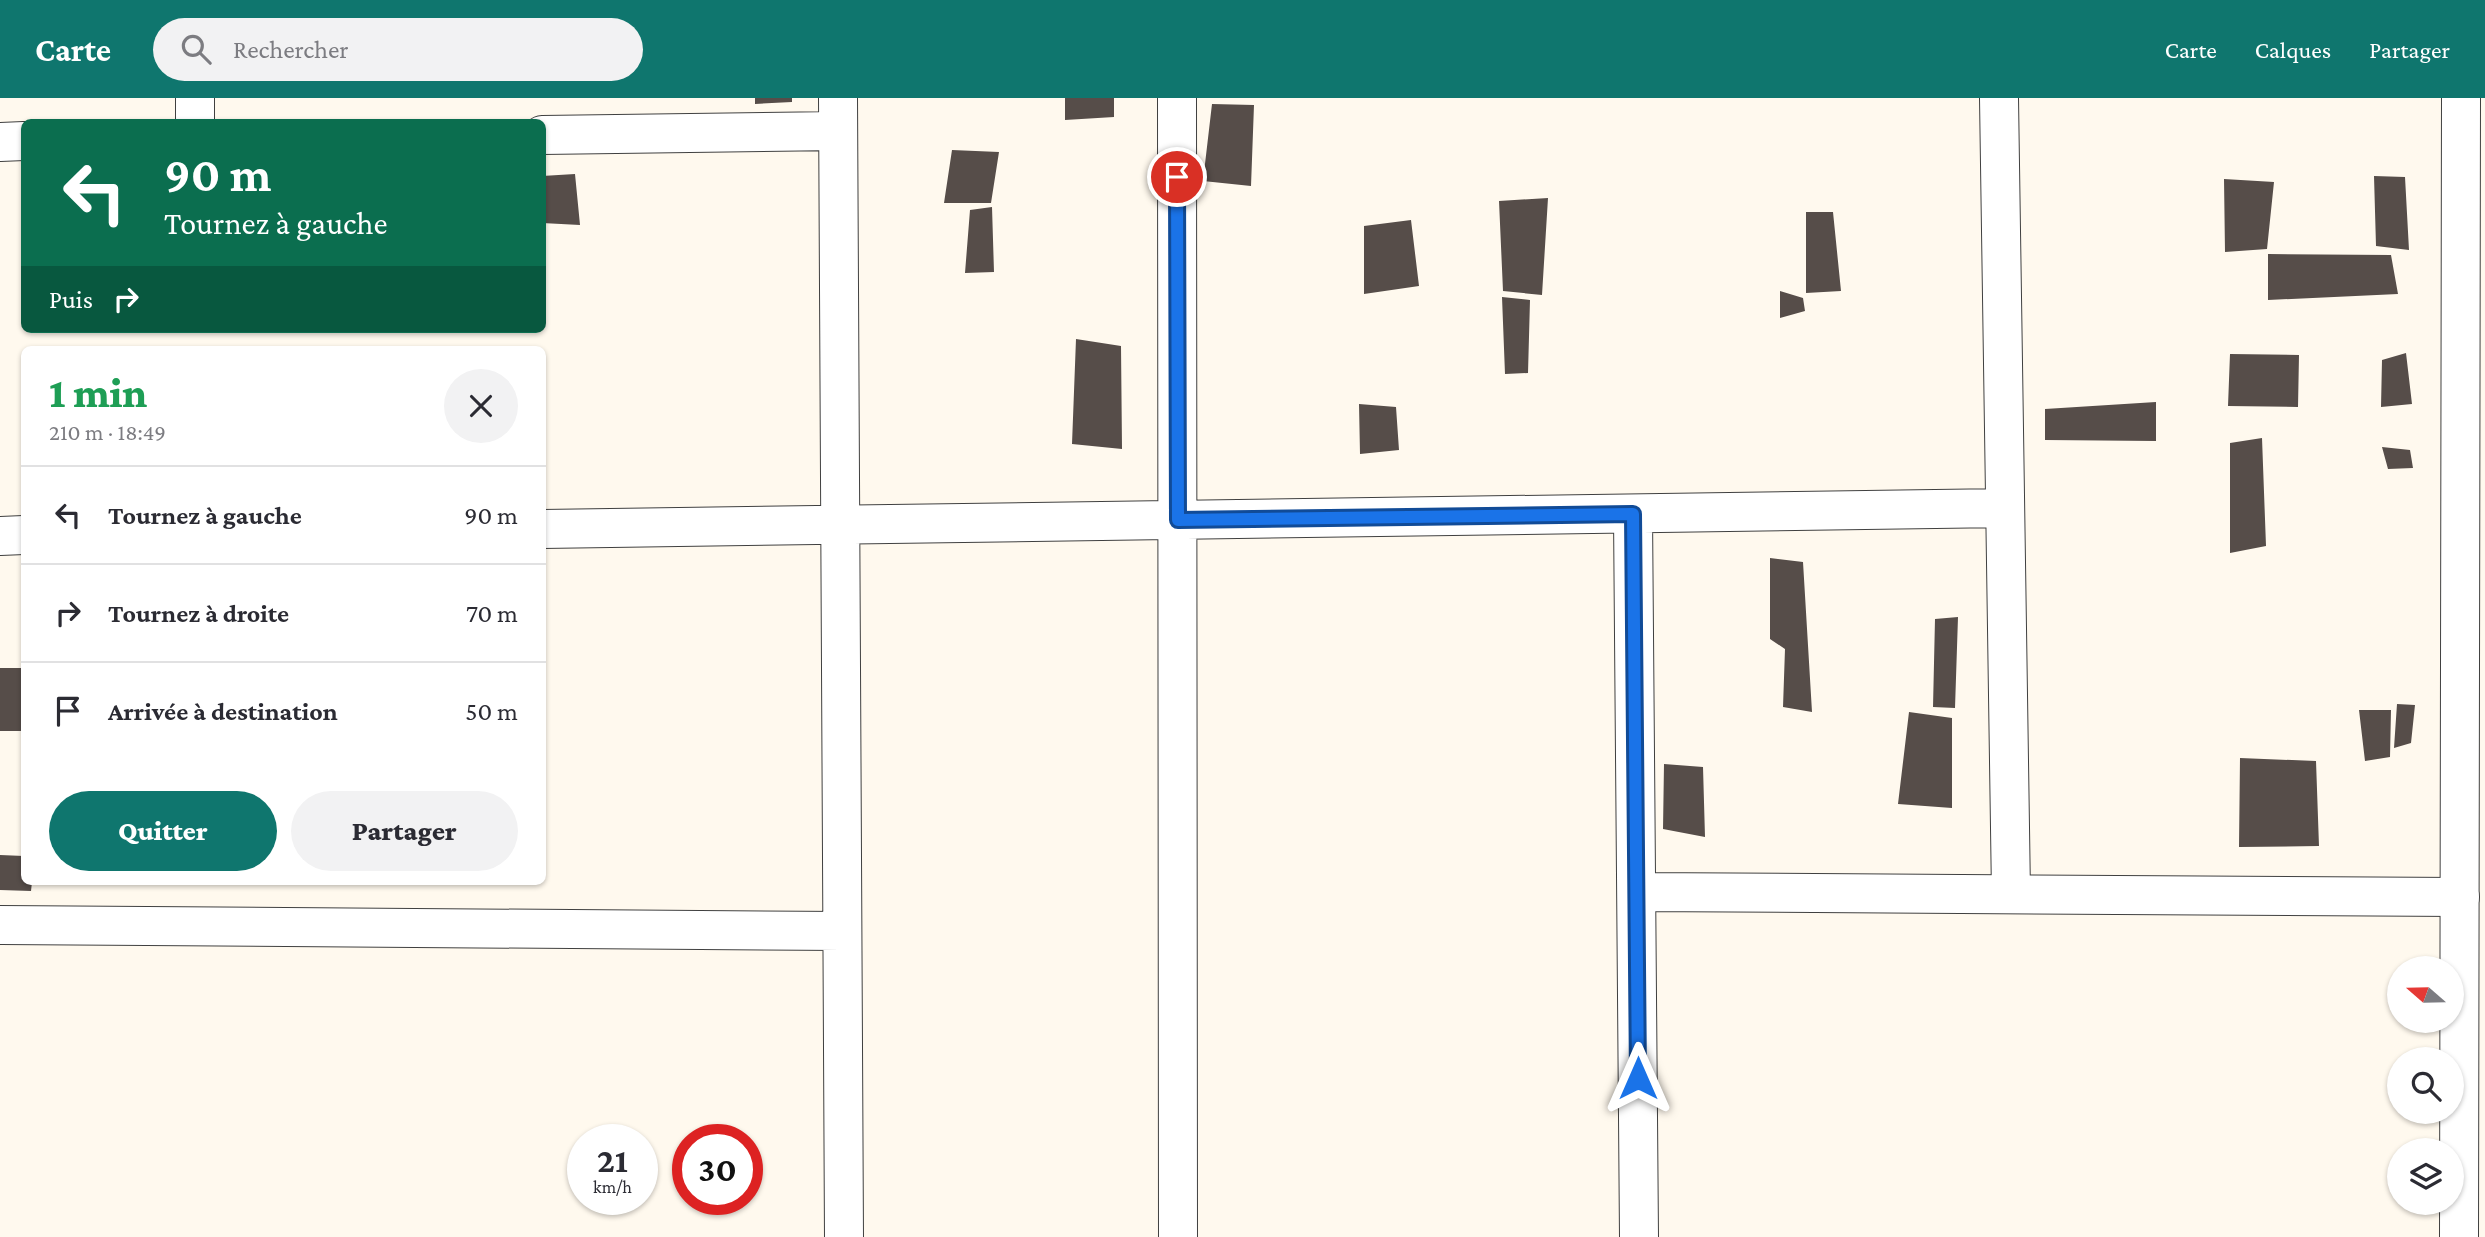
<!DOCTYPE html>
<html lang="fr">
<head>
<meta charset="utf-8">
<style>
  body { margin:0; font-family:"Crimson Pro",serif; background:#f2f2f3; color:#2b2b33; height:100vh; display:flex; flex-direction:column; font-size:26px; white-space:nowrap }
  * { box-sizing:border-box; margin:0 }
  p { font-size:23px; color:#7c7c81 }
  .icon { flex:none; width:38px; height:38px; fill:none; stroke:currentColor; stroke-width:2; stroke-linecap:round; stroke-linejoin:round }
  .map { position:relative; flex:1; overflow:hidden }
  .panel { position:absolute; left:21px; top:248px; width:525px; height:539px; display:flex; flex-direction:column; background:#fff; border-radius:10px; box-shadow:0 2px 5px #0004 }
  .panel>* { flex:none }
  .hud { position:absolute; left:21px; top:21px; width:525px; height:214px; border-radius:10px; box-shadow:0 2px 5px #0004; background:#0b6e4f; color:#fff; overflow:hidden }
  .needle { width:46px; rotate:290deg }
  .tools { position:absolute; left:2387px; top:858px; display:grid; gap:14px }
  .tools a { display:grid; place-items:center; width:77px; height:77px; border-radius:50%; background:#fff; box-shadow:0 2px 5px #0004; font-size:35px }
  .speed { position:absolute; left:567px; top:1026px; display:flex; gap:14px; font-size:35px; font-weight:700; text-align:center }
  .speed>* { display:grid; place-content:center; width:91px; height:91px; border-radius:50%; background:#fff; box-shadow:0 2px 5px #0004; line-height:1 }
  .speed small { font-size:18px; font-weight:400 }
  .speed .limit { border:10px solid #d22; background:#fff; color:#111 }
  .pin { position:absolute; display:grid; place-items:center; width:60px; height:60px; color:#fff; margin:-30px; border:4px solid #fff; border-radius:50%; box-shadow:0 2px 7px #0007 }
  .me { position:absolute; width:77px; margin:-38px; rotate:0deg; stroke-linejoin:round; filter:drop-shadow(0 0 5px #0008) }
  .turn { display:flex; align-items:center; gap:24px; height:147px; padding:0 28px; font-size:32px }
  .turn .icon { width:91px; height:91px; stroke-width:2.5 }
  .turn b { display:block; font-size:49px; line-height:60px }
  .then { display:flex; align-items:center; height:66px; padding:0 28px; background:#0003; gap:14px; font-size:26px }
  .round { display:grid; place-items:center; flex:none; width:74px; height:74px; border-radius:37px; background:#f2f2f3 }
  .summary { display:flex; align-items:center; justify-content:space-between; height:119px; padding:0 28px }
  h1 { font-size:42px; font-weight:800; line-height:52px; color:#1e9e55 }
  .action { display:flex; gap:14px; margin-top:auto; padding:14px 28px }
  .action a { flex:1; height:80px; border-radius:42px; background:#0f766e; color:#fff; font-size:28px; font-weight:800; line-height:80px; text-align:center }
  .action a+a { background:#f2f2f3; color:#2b2b33 }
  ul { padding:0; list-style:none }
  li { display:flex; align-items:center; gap:21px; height:98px; padding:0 28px; border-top:2px solid #e1e1e2 }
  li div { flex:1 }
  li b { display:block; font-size:26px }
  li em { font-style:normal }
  header { display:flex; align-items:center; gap:42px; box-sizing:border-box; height:98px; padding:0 35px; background:#0f766e; color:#fff }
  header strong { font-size:33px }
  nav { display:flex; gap:38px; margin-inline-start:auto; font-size:24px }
  .search { width:490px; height:63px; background:#f2f2f3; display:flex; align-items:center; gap:18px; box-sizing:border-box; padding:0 24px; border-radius:38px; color:#7c7c81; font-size:26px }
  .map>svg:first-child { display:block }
  .building { fill:#564d49 }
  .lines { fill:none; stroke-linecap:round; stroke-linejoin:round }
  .minor-casing { stroke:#404040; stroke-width:40 }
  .tertiary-casing { stroke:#404040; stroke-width:40 }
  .minor { stroke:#fff; stroke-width:38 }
  .tertiary { stroke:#fff; stroke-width:38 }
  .route-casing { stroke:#114b97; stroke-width:18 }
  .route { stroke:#1a73e8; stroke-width:12 }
</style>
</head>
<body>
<header>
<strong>Carte</strong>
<div class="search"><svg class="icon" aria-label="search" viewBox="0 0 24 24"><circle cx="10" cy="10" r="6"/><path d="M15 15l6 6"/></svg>Rechercher</div>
<nav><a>Carte</a><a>Calques</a><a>Partager</a></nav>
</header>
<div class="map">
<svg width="2485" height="1139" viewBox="0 0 2485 1139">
  <rect width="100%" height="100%" fill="#fff9ee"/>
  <path class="building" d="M755 0H792V4L755 6Z
    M1065 0H1114V19L1065 22Z
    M1212 6 1254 7 1251 88 1203 83Z
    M952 52 999 54 991 105H944Z
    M575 76 580 127 542 125V78Z
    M2374 78 2405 79 2409 152 2376 148Z
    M2224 81 2274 84 2267 151 2225 154Z
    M1548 100 1542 197 1503 193 1499 103Z
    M992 109 994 174 965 175 970 112Z
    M1806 114H1833L1841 193 1806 195Z
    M1411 122 1419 188 1364 196V128Z
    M2268 156 2391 157 2398 196 2268 202Z
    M1780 193 1803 200 1805 213 1780 220Z
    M1502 199 1530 202 1528 275 1505 276Z
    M1076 241 1121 248 1122 351 1072 346Z
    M2406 255 2412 306 2381 309 2382 262Z
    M2230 256 2299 257 2298 309 2228 308Z
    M2156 304V343L2045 342V311Z
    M1359 306 1396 309 1399 352 1360 356Z
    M2262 340 2266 448 2230 455V345Z
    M2382 349 2410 352 2413 370 2388 371Z
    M1770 460 1803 464 1812 614 1783 609 1785 551 1770 541Z
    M1958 519 1955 610 1933 609 1935 521Z
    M0 570H24V633H0Z
    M2397 606 2415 607 2411 645 2394 650Z
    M2359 612H2391L2390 659 2365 663Z
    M1909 614 1952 620V710L1898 706Z
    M2240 660 2316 663 2319 748 2239 749Z
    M1664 666 1703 669 1705 739 1663 731Z
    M0 757 24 758V784H32L31 793 0 792Z"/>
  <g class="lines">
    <defs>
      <path id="minor" d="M195 0V24
        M838 0 844 1139
        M1177 0 1178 1139
        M1999 0 2011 796
        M542 37 838 33
        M0 44 24 43
        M1633 416 1639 1139
        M542 431 2005 410
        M0 438 24 437
        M1637 794 2460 799
        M0 827 842 833"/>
      <path id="tertiary" d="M2459 1139 2461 0"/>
    </defs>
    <use href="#minor" class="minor-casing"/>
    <use href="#tertiary" class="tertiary-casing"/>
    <use href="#minor" class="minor"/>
    <use href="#tertiary" class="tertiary"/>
  </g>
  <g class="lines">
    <defs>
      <path id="route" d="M1177 79 1178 422 1633 416 1638 980"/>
    </defs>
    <use href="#route" class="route-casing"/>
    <use href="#route" class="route"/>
  </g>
</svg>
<div class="tools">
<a><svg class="needle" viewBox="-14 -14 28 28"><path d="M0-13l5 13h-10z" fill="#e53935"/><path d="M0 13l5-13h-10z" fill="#7c7c81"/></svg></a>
<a><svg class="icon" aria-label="search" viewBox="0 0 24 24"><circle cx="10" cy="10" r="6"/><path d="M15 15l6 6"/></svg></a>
<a><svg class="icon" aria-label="layers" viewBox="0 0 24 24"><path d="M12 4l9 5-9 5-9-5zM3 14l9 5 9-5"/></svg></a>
</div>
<div class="speed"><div>21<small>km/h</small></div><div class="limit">30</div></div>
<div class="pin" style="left:1177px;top:79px;background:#d93025"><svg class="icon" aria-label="arrive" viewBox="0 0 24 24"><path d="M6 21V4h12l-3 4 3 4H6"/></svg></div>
<svg class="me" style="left:1638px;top:980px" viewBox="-20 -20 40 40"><path d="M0-17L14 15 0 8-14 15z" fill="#1a73e8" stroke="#fff" stroke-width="4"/></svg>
<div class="hud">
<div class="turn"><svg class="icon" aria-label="left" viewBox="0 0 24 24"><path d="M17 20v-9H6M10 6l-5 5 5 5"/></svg><div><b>90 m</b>Tournez à gauche</div></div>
<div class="then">Puis<svg class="icon" aria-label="right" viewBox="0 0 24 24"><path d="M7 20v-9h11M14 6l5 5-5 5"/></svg></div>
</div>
<section class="panel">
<div class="summary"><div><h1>1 min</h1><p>210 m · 18:49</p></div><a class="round"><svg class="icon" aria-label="close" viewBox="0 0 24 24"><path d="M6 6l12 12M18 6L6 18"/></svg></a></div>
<ul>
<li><svg class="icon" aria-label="left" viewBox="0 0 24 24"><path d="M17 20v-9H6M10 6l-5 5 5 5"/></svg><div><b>Tournez à gauche</b></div><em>90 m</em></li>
<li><svg class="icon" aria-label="right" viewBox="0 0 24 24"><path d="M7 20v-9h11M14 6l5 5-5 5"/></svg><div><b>Tournez à droite</b></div><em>70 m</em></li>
<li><svg class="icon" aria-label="arrive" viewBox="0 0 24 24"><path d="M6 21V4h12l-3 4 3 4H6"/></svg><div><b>Arrivée à destination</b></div><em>50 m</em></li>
</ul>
<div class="action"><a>Quitter</a><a>Partager</a></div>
</section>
</div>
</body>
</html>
